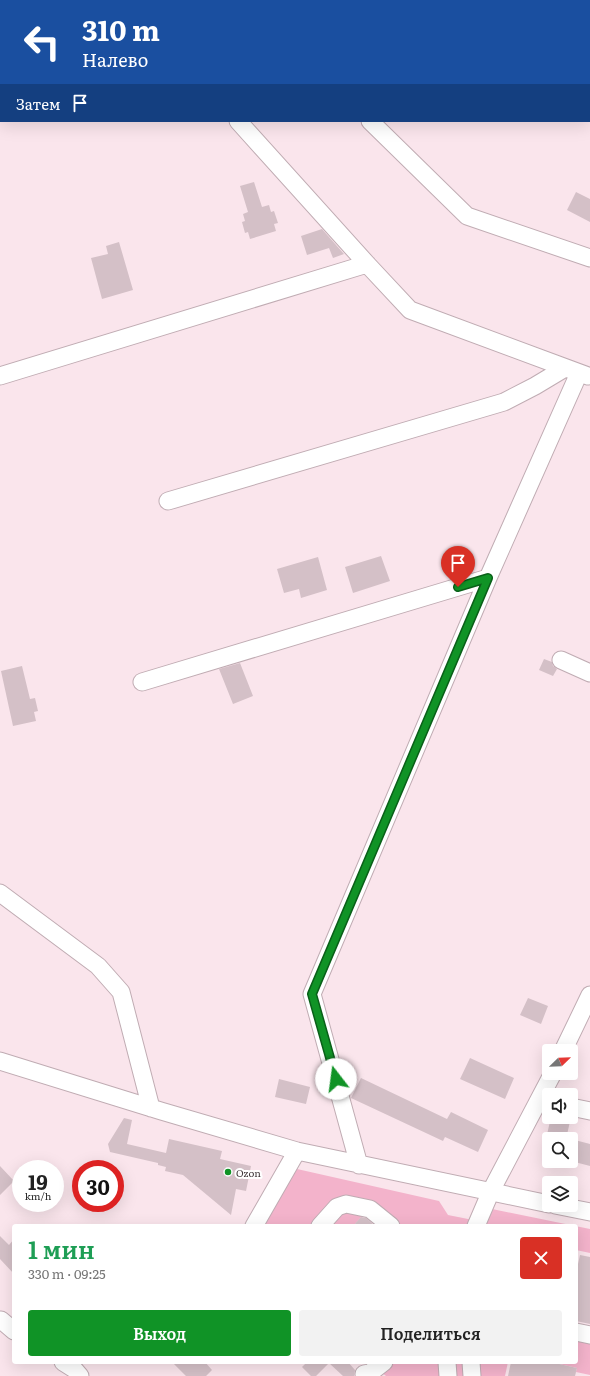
<!DOCTYPE html>
<html lang="ru">
<head>
<meta charset="utf-8">
<style>
  body { margin:0; font-family:Literata,serif; background:#f2f2f2; color:#222; height:100vh; display:flex; flex-direction:column; font-size:15px; white-space:nowrap }
  * { box-sizing:border-box; margin:0 }
  p { font-size:13px; color:#767676 }
  .icon { flex:none; width:22px; height:22px; fill:none; stroke:currentColor; stroke-width:2; stroke-linecap:round; stroke-linejoin:round }
  .map { position:relative; flex:1; overflow:hidden }
  .details { position:absolute; left:12px; top:1224px; width:566px; height:140px; display:flex; flex-direction:column; background:#fff; border-radius:4px; box-shadow:0 4px 16px #0002 }
  .details>* { flex:none }
  .guide { position:absolute; left:0px; top:0px; width:590px; height:122px; box-shadow:0 4px 16px #0002; background:#1a4fa0; color:#fff; overflow:hidden }
  .needle { width:26px; rotate:67deg }
  .controls { position:absolute; left:542px; top:1044px; display:grid; gap:8px }
  .controls a { display:grid; place-items:center; width:36px; height:36px; border-radius:4px; background:#fff; box-shadow:0 4px 16px #0002; font-size:20px }
  .speed { position:absolute; left:12px; top:1160px; display:flex; gap:8px; font-size:20px; font-weight:700; text-align:center }
  .speed>* { display:grid; place-content:center; width:52px; height:52px; border-radius:50%; background:#fff; box-shadow:0 4px 16px #0002; line-height:1 }
  .speed small { font-size:10px; font-weight:400 }
  .speed .limit { border:6px solid #d22; background:#fff; color:#111 }
  .pin { position:absolute; display:grid; place-items:center; width:34px; height:34px; color:#fff; margin:-41px -17px; border-radius:50% 50% 50% 0; rotate:-45deg; box-shadow:0 0 4px #0007 }
  .pin .icon { rotate:45deg }
  .me { position:absolute; width:44px; margin:-22px; rotate:345deg; stroke-linejoin:round; filter:drop-shadow(0 0 3px #0008) }
  .turn { display:flex; align-items:center; gap:14px; height:84px; padding:0 16px; font-size:18px }
  .turn .icon { width:52px; height:52px; stroke-width:2.5 }
  .turn b { display:block; font-size:28px; line-height:34px }
  .then { display:flex; align-items:center; height:38px; padding:0 16px; background:#0003; gap:8px; font-size:15px }
  .round { display:grid; place-items:center; flex:none; width:42px; height:42px; border-radius:4px; background:#f2f2f2 }
  .head { display:flex; align-items:center; justify-content:space-between; height:68px; padding:0 16px }
  h1 { font-size:24px; font-weight:600; line-height:30px; color:#1e9e55 }
  .action { display:flex; gap:8px; margin-top:auto; padding:8px 16px }
  .action a { flex:1; height:46px; border-radius:4px; background:#109326; color:#fff; font-size:16px; font-weight:600; line-height:46px; text-align:center }
  .action a+a { background:#f2f2f2; color:#222 }
  .map>svg:first-child { display:block }
  .green { fill:#f3b3cb }
  .building { fill:#d4c0c7 }
  .lines { fill:none; stroke-linecap:round; stroke-linejoin:round }
  .minor-casing { stroke:#c0acb3; stroke-width:19 }
  .minor { stroke:#fff; stroke-width:17 }
  .route-casing { stroke:#0a6019; stroke-width:10 }
  .route { stroke:#109326; stroke-width:7 }
  .poi-dot { fill:#109326; stroke:#fff; stroke-width:1.5 }
  .labels { text-anchor:middle; dominant-baseline:central; stroke-width:4; stroke-linejoin:round; paint-order:stroke }
  .poi-label { font-size:10px; fill:#3e3538; stroke:#fff; text-anchor:start }
</style>
</head>
<body>
<div class="map">
<svg width="590" height="1376" viewBox="0 0 590 1376">
  <rect width="100%" height="100%" fill="#fae5ec"/>
  <path class="green" d="M297 1169 439 1201 448 1215 473 1220 470 1226H398L364 1202 314 1226H263L286 1184Z
    M492 1209 590 1229V1253L576 1250V1226H482Z
    M339 1211 364 1214 353 1226H325Z
    M576 1337 590 1340V1375L576 1372 577 1368 555 1363 556 1362H576Z
    M391 1362H442L443 1376H386L381 1372Z
    M452 1362H465L466 1376H453Z
    M475 1362H508L505 1376H476Z"/>
  <path class="building" d="M254 182 262 207 269 205 271 212 274 211 278 223 274 224 276 231 250 239 248 232 245 233 242 222 245 221 243 214 248 212 240 186Z
    M576 192 590 199V222L567 210Z
    M322 229 344 254 333 258 329 248 307 255 301 236Z
    M119 242 133 290 102 299 91 258 108 254 106 246Z
    M381 556 390 581 353 593 345 567Z
    M318 557 327 590 301 598 299 589 284 593 277 569Z
    M544 659 552 662 553 666 557 669 553 676 539 670Z
    M240 663 253 696 233 704 219 669Z
    M22 666 30 699 35 698 38 711 34 712 36 721 13 726 1 671Z
    M528 998 548 1006 541 1024 520 1015Z
    M470 1058 514 1078 505 1099 460 1079Z
    M361 1078 447 1119 451 1112 488 1130 478 1152 445 1137 443 1141 351 1098Z
    M279 1079 310 1087 306 1104 275 1097Z
    M551 1117H571L566 1139H546Z
    M124 1118 132 1120 127 1144 166 1153 169 1139 222 1151 220 1159 251 1166 246 1191 236 1189 231 1215 183 1175 165 1171 166 1167 158 1165V1163L110 1152 108 1144Z
    M571 1139 590 1144V1166L571 1161Z
    M0 1166 14 1181 0 1195Z
    M361 1217 366 1218 375 1226H353Z
    M0 1236 9 1245 14 1239V1274L0 1259Z
    M580 1255 590 1257V1324L576 1321V1273Z
    M172 1362H205L212 1370 206 1376H186Z
    M307 1362H348L355 1370 354 1376H343L329 1363 316 1376H311L302 1367Z
    M511 1362H556L555 1363 577 1368 575 1376H508Z"/>
  <g class="lines">
    <defs>
      <path id="minor" d="M69 0 73 1
        M11 1 12 0
        M0 13 1 12
        M238 121 367 264 410 310 588 376
        M370 121 467 216 590 258
        M0 376 367 264
        M168 501 504 402 535 386 565 368
        M561 660 590 673
        M142 682 488 578
        M0 893 98 966 121 992 151 1108
        M563 1051 590 995
        M0 1061 161 1111 297 1151 549 1204
        M571 1107 590 1111
        M359 1165 312 994 488 578 579 373
        M555 1205 590 1212
        M254 1226 297 1151
        M320 1226 337 1207 346 1204 370 1209 391 1226
        M476 1226 491 1191 553 1073
        M1 1320 14 1331
        M576 1332 590 1335
        M63 1362 74 1369 80 1376
        M447 1362 448 1376
        M471 1362 472 1376
        M364 1374 370 1373 384 1362"/>
    </defs>
    <use href="#minor" class="minor-casing"/>
    <use href="#minor" class="minor"/>
  </g>
  <g class="lines">
    <defs>
      <path id="route" d="M336 1079 312 994 488 578 458 587"/>
    </defs>
    <use href="#route" class="route-casing"/>
    <use href="#route" class="route"/>
  </g>
  <circle class="poi-dot" cx="228" cy="1172" r="4"/>
  <g class="labels">
    <g class="poi-label">
      <text x="236" y="1172">Ozon</text>
    </g>
  </g>
</svg>
<div class="controls">
<a><svg class="needle" viewBox="-14 -14 28 28"><path d="M0-13l5 13h-10z" fill="#e53935"/><path d="M0 13l5-13h-10z" fill="#767676"/></svg></a>
<a><svg class="icon" aria-label="sound" viewBox="0 0 24 24"><path d="M4 9h4l5-4v14l-5-4H4zM17 9q2 3 0 6"/></svg></a>
<a><svg class="icon" aria-label="search" viewBox="0 0 24 24"><circle cx="10" cy="10" r="6"/><path d="M15 15l6 6"/></svg></a>
<a><svg class="icon" aria-label="layers" viewBox="0 0 24 24"><path d="M12 4l9 5-9 5-9-5zM3 14l9 5 9-5"/></svg></a>
</div>
<div class="speed"><div>19<small>km/h</small></div><div class="limit">30</div></div>
<div class="pin" style="left:458px;top:587px;background:#d93025"><svg class="icon" aria-label="arrive" viewBox="0 0 24 24"><path d="M6 21V4h12l-3 4 3 4H6"/></svg></div>
<svg class="me" style="left:336px;top:1079px" viewBox="-20 -20 40 40"><circle r="19" fill="#fff"/><path d="M0-13L10 11 0 6-10 11z" fill="#109326"/></svg>
<div class="guide">
<div class="turn"><svg class="icon" aria-label="left" viewBox="0 0 24 24"><path d="M17 20v-9H6M10 6l-5 5 5 5"/></svg><div><b>310 m</b>Налево</div></div>
<div class="then">Затем<svg class="icon" aria-label="arrive" viewBox="0 0 24 24"><path d="M6 21V4h12l-3 4 3 4H6"/></svg></div>
</div>
<section class="details">
<div class="head"><div><h1>1 мин</h1><p>330 m · 09:25</p></div><a class="round" style="background:#d93025;color:#fff"><svg class="icon" aria-label="close" viewBox="0 0 24 24"><path d="M6 6l12 12M18 6L6 18"/></svg></a></div>
<div class="action"><a>Выход</a><a>Поделиться</a></div>
</section>
</div>
</body>
</html>
